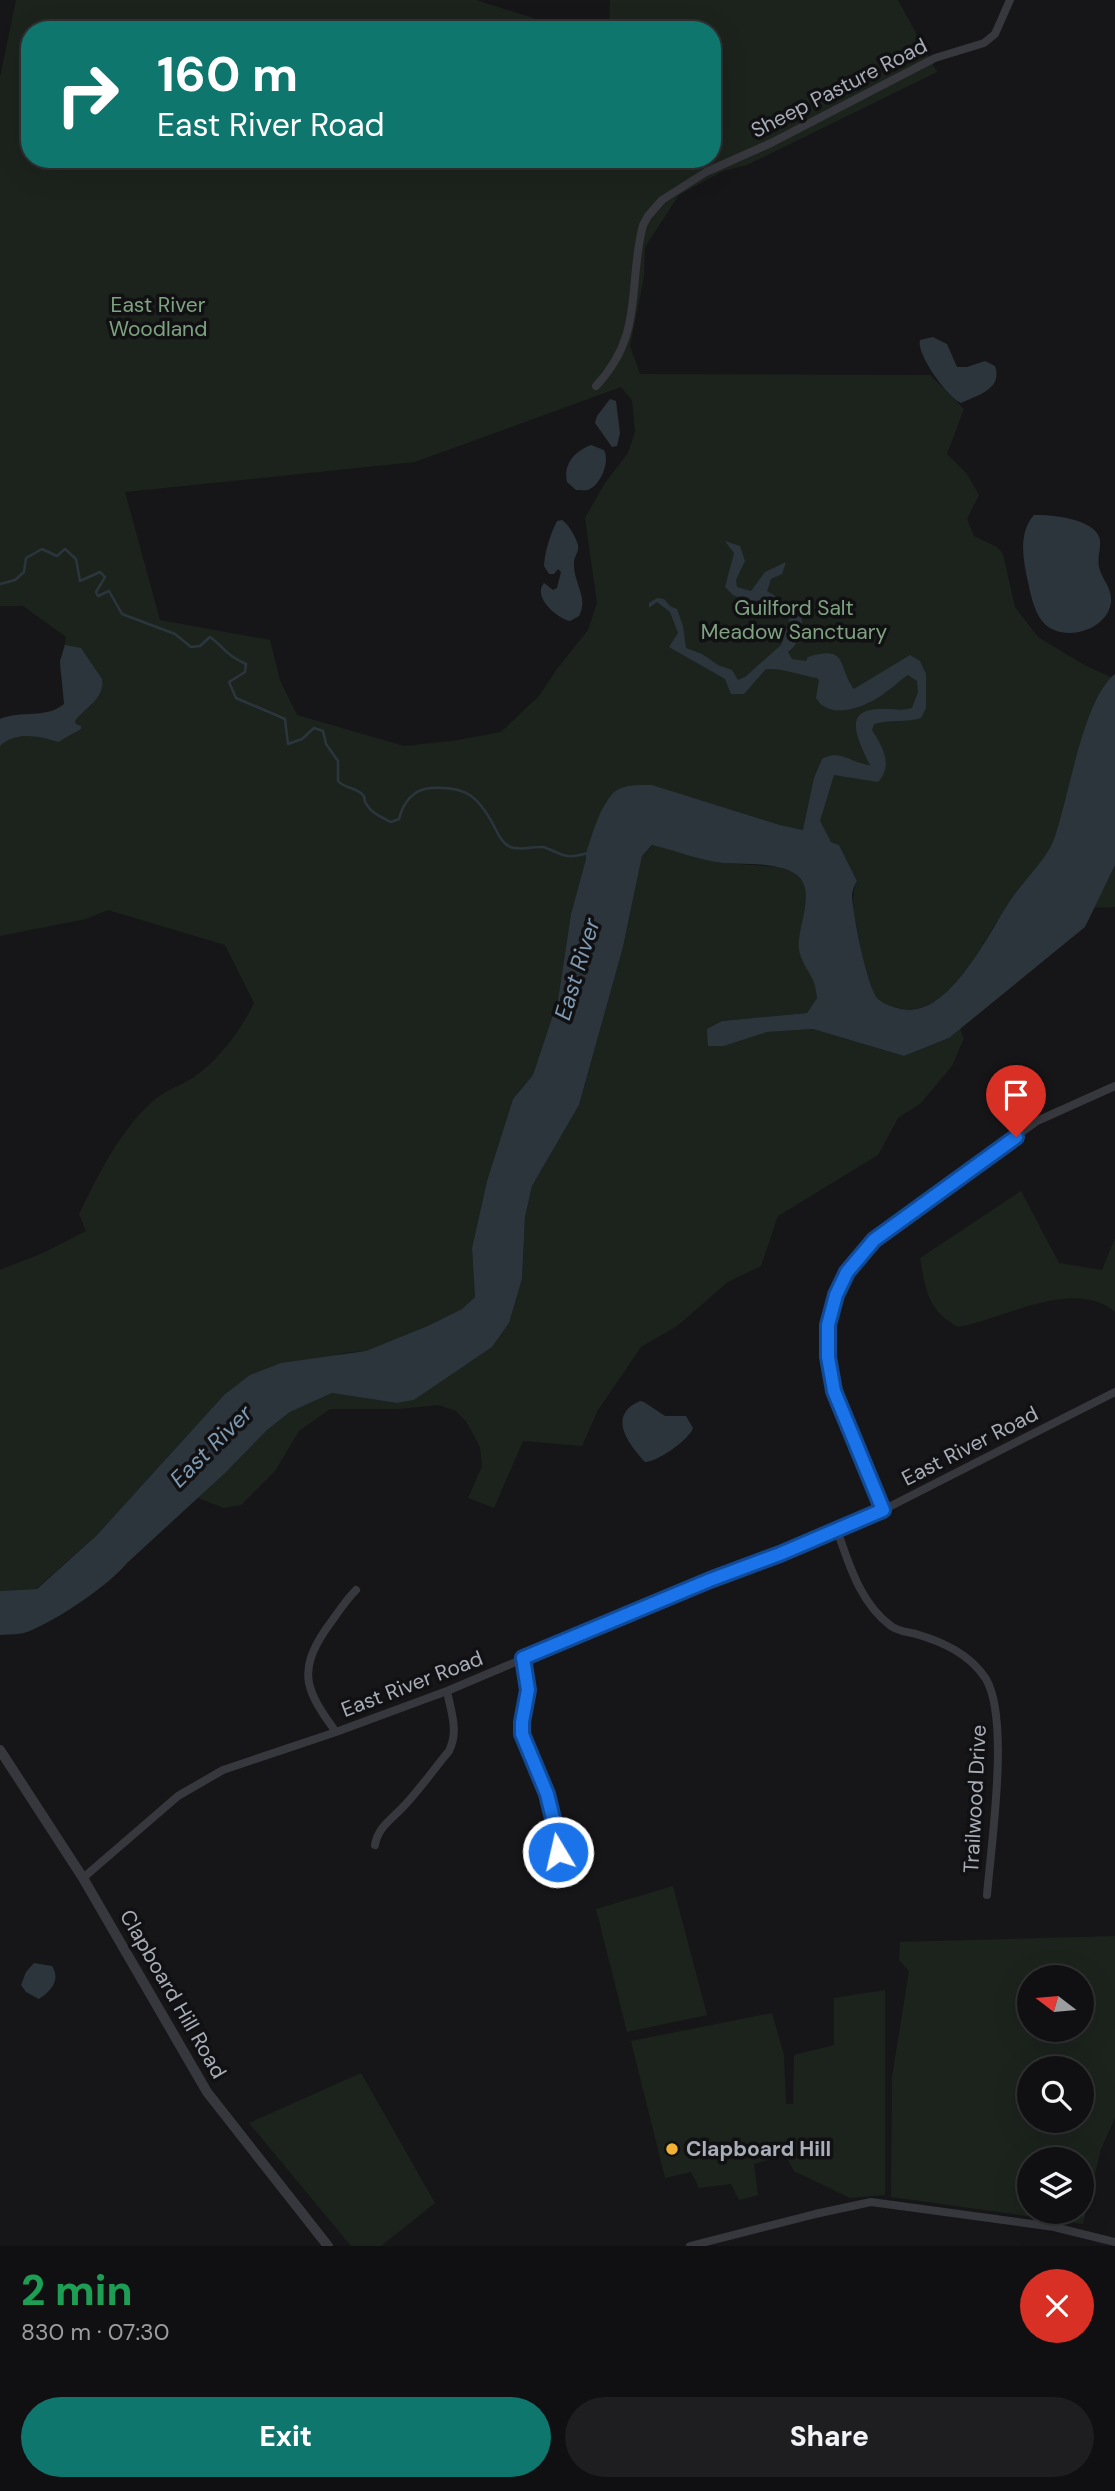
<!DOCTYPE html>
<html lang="en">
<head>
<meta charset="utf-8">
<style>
  body { margin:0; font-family:"DM Sans",sans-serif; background:#1e1e20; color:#f1f3f6; height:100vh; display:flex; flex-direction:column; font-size:26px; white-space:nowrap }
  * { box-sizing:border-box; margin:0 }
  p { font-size:23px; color:#9c9d9f }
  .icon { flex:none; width:38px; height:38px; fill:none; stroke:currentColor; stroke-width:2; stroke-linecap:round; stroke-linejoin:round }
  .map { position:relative; height:2246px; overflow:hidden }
  .details { display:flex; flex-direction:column; background:#101012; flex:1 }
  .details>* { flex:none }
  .guide { position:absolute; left:21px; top:21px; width:700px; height:147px; border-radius:28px; box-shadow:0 7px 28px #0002,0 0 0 2px #303032; background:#0f766e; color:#fff; overflow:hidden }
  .needle { width:46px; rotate:286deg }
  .fabs { position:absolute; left:1017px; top:1965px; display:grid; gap:14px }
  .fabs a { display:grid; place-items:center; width:77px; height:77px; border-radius:50%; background:#101012; box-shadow:0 7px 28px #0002,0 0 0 2px #303032; font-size:35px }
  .pin { position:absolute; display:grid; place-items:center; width:60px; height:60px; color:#fff; margin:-72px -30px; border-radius:50% 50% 50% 0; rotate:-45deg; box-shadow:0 0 7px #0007 }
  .pin .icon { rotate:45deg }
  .me { position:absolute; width:77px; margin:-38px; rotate:351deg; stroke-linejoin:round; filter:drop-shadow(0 0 5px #0008) }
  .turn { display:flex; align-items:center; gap:24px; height:147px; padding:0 21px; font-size:32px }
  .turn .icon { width:91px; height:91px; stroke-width:2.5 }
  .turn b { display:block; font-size:49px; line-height:60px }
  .round { display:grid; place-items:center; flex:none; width:74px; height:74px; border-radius:37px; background:#1e1e20 }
  .overview { display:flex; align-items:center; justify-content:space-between; height:119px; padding:0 21px }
  h1 { font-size:42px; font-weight:800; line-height:52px; color:#1e9e55 }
  .cta { display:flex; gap:14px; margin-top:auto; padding:14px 21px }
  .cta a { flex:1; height:80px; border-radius:42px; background:#0f766e; color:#fff; font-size:28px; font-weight:800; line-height:80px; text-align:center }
  .cta a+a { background:#1e1e20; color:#f1f3f6 }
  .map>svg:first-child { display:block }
  .green { fill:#1c231d; fill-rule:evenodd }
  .water { fill:#2c353c }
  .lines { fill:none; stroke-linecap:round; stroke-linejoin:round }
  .stream { stroke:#2c353c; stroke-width:2.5 }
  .minor { stroke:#37383d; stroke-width:8 }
  .tertiary { stroke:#37383d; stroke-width:10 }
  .route-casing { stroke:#114b97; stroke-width:18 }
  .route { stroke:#1a73e8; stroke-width:12 }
  .poi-dot { fill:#f2b134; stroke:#111113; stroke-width:2.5 }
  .labels { text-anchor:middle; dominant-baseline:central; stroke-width:7; stroke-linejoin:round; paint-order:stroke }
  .street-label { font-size:21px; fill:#a8adb8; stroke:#111113 }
  .park-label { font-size:21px; fill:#7fa381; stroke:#111113 }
  .poi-label { font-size:21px; font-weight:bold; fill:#a8adb8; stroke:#111113; text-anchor:start }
  .water-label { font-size:23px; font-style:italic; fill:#7f9bb3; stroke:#111113 }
</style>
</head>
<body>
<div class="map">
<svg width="1115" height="2246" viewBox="0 0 1115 2246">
  <rect width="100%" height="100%" fill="#161618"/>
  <path class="green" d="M16 0H476L571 30H30V159H712V30H609L610 0H898L937 72 747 165 723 171 679 195 645 247 644 277 630 346 640 374 930 375 964 409 947 454 967 474 979 495 967 519 974 536 997 547 1003 554 1015 607 1038 637 1086 666 1111 677 1115 674V907L1085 908 997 921C976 954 946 1019 899 1008 890 1007 881 1004 875 996 868 987 862 957 860 944 857 924 848 901 857 881L839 845 803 830 780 825 652 785H632L606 801 586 853V859L571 914 558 1000 533 1075 513 1099 487 1181 472 1248 475 1297 462 1309 430 1325 366 1351 343 1353 224 1395 97 1535 36 1589 0 1591V1270L43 1253 86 1231 79 1214C99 1174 119 1132 152 1102 163 1091 181 1086 194 1077 219 1060 241 1030 254 1003L225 945 108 910 86 919 0 936V719C21 710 47 719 64 704 66 691 60 678 60 665 61 655 65 646 66 637L23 606H0V77ZM621 387 632 400 635 432 628 453 605 483 585 518 597 603 588 630 557 669 539 696 501 732 452 741 404 746 297 715 280 680 270 640 160 620 125 492 415 462Z
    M653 845 715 862 778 867 793 872 804 883 806 899 799 952 816 981 817 998 807 1013 721 1021 724 1046 767 1032 813 1029 904 1056 949 1038 960 1029 964 1038 952 1066 921 1103 898 1118 878 1155 778 1216 761 1266 728 1282 677 1326 641 1347 598 1410 582 1446 523 1441 494 1508 468 1498 482 1466 480 1447 466 1421 456 1411 438 1405 399 1409H330L299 1431 275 1471 241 1505 224 1508 198 1498 267 1430 290 1412 332 1393 397 1403 414 1400 492 1347 509 1323 522 1279 525 1217 532 1186 579 1105 623 947 642 856Z
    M1021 1191 1059 1263 1102 1270 1115 1238V1312C1075 1277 1003 1319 958 1327 927 1310 926 1290 920 1258Z
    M673 1886 707 2015 627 2032 596 1909Z
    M1115 1936V2118L1101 2149 1083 2224 891 2197 892 2077 909 1971 899 1960 900 1942ZM1029 1978H1082V2030H1029ZM1029 2068H1082V2121H1029ZM1029 2160H1082V2212H1029Z
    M885 1990V2195L850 2198 794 2171 785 2155 754 2164 758 2195 739 2200 731 2184 699 2188 691 2172 665 2178 631 2041 772 2013 784 2055 786 2104H793L794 2055 834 2045V1998Z
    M361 2073 435 2203 381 2246H351L249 2123Z"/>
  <path class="water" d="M933 337 947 344 957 367H967L985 361 995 366C1003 389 978 395 961 403 947 397 916 354 920 340Z
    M610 399 616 401 620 433 617 446 612 447 595 423 597 416Z
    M591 445 604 450C610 462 601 485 588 490 585 491 579 490 576 490L567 482C563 464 575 451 591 445Z
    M1034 515C1051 514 1097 519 1100 540 1101 549 1097 558 1099 567 1102 580 1112 587 1111 602 1108 629 1068 642 1047 626 1035 616 1031 596 1028 582 1023 560 1018 533 1034 515Z
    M562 520C568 524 574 534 577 542 581 551 574 555 574 563 573 583 589 597 579 616L570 621C558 619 532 597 544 583L553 590 557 588 561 572 558 569 554 574H549L544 566C545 551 550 535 557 521Z
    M725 541 740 546 745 561 736 580 737 587 751 591 765 572 786 562 782 574 771 579 767 591 801 612C804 628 801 642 788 652L792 659 806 661 808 657C849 644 837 667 854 689L910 655 920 661 926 674V708L921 718C906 723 890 719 874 724L872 730C882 746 894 765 878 782L834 775 820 821 831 842 839 845 857 881C854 886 852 891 852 896 853 914 867 988 878 999 885 1005 892 1007 902 1009 950 1019 989 931 1012 898 1024 881 1045 860 1053 842 1069 800 1082 700 1115 674V865L1085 927 949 1038 904 1056 813 1029 767 1032 724 1046H708L707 1029 722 1021 807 1013 817 998C815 974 806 973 800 954 794 937 811 906 804 885 795 858 737 866 715 862 694 858 673 850 652 845L642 856 623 947 579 1105 532 1186 525 1217 522 1279 509 1323 492 1347 414 1400 397 1403 332 1393 290 1412 267 1430 225 1473 127 1563C108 1586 56 1621 27 1632 19 1635 9 1634 0 1635V1591L37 1589 97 1535 224 1395 250 1375 281 1363 366 1351 430 1325 462 1309 475 1297 472 1248 487 1181 513 1099 533 1075 558 1000 571 914 586 859V853C592 836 602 797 619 789 629 784 641 785 652 785L780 825 803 830 814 778 822 759C840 748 853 764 870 765 859 742 839 707 884 709 895 709 902 711 912 708L918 692 917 681 908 675C900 680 894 687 886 692 869 706 830 722 816 698L819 680 817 678C800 675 783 668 766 669L744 694H731L725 679 669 647 678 633 670 612 657 602 649 608V603L657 598 664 599 670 606 677 609 683 626 686 648 702 654 718 665 732 670 738 680 745 677 781 645 790 618 733 595 725 587 734 553Z
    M65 645 81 648 102 679C105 699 85 707 75 721L76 724 81 726V729L58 742C39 736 16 731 0 746V719C21 710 47 719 64 704L60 661Z
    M640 1401 644 1402 665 1416H686L693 1428C689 1440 657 1462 645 1462 629 1444 606 1416 640 1401Z
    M34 1963 52 1966C61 1980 51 1991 39 1999L26 1992 21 1985 26 1972Z"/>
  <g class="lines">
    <path class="stream" d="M0 584 15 580 24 572 26 558 42 549 57 556 65 549 76 559 80 581 100 572 105 577 96 592 98 596 109 591 122 614 175 634 191 647 200 646 210 637C225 648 227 656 246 664L245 672 229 682 236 698 285 719 288 744 302 739 314 728 323 731 326 744 338 761V781C345 789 356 787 363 795 366 799 363 800 367 805 371 813 383 818 391 822L399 819C403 803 413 789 431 788 466 786 478 796 494 826 498 834 502 843 510 847 521 851 532 846 543 847 551 849 559 855 568 856 575 857 582 854 589 853"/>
    <path class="minor" d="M596 386C645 334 627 287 643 225L648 216 662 200 706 172 771 143 935 58 984 43 995 34 1010 0
      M883 1510 834 1391 828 1357V1325L837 1295 847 1272 874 1240 1037 1121 1115 1086
      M837 1530C849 1564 860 1603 891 1626 897 1631 908 1632 916 1634 943 1642 970 1654 986 1679 1010 1720 991 1845 987 1895
      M523 1658 529 1690 521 1722 522 1734 547 1794 558 1839V1852
      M336 1732C307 1692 296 1673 326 1629 336 1616 344 1602 356 1590
      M375 1845C378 1827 392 1819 404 1806 420 1789 434 1769 449 1751 459 1731 451 1712 447 1691
      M548 1865a13 13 0 1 1 26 0a13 13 0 1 1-26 0Z
      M83 1878 178 1796 223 1770 336 1732 447 1691 710 1580 786 1552 883 1510 1115 1392
      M690 2246 815 2214 871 2202 1054 2227 1115 2242"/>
    <path class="tertiary" d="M0 1750 83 1878 207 2092 328 2246"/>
  </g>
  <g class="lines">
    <defs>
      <path id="route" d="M558 1852V1839L547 1794 522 1734V1722L528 1690 523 1658 710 1580 780 1554 883 1510 834 1391 828 1357V1325L836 1295 847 1272 874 1240 1016 1137"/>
    </defs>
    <use href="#route" class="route-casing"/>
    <use href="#route" class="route"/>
  </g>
  <circle class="poi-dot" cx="672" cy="2149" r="7"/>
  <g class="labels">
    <g class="street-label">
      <text transform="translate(839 88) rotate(-27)">Sheep Pasture Road</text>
      <text transform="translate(970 1446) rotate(-27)">East River Road</text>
      <text transform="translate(412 1684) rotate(-21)">East River Road</text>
      <text transform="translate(975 1799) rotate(-87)">Trailwood Drive</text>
      <text transform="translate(173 1994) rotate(60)">Clapboard Hill Road</text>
    </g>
    <g class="park-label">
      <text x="158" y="305">East River<tspan x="158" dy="24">Woodland</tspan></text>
      <text x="794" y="608">Guilford Salt<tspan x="794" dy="24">Meadow Sanctuary</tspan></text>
    </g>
    <g class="poi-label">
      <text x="686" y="2149">Clapboard Hill</text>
    </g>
    <g class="water-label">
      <text transform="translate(577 969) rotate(-73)">East River</text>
      <text transform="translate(211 1446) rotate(-45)">East River</text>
    </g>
  </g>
</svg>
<div class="fabs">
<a><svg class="needle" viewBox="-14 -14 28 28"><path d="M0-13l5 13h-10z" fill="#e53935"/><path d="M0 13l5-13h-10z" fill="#9c9d9f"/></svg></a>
<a><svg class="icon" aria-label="search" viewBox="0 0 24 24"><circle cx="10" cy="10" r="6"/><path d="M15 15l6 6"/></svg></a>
<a><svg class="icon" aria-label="layers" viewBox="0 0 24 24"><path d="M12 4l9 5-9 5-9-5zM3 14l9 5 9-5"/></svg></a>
</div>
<div class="pin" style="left:1016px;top:1137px;background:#d93025"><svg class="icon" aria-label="arrive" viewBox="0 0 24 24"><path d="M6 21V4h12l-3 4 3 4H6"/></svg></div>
<svg class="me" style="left:558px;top:1852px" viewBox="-20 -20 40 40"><circle r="17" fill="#1a73e8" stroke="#fff" stroke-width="3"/><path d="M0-11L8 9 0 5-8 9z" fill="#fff"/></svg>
<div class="guide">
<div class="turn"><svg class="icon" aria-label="right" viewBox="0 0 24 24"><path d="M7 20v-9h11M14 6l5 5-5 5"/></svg><div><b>160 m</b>East River Road</div></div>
</div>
</div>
<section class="details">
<div class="overview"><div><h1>2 min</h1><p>830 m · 07:30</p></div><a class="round" style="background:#d93025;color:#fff"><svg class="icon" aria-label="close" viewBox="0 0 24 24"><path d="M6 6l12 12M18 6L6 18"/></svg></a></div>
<div class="cta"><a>Exit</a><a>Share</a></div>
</section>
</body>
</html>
